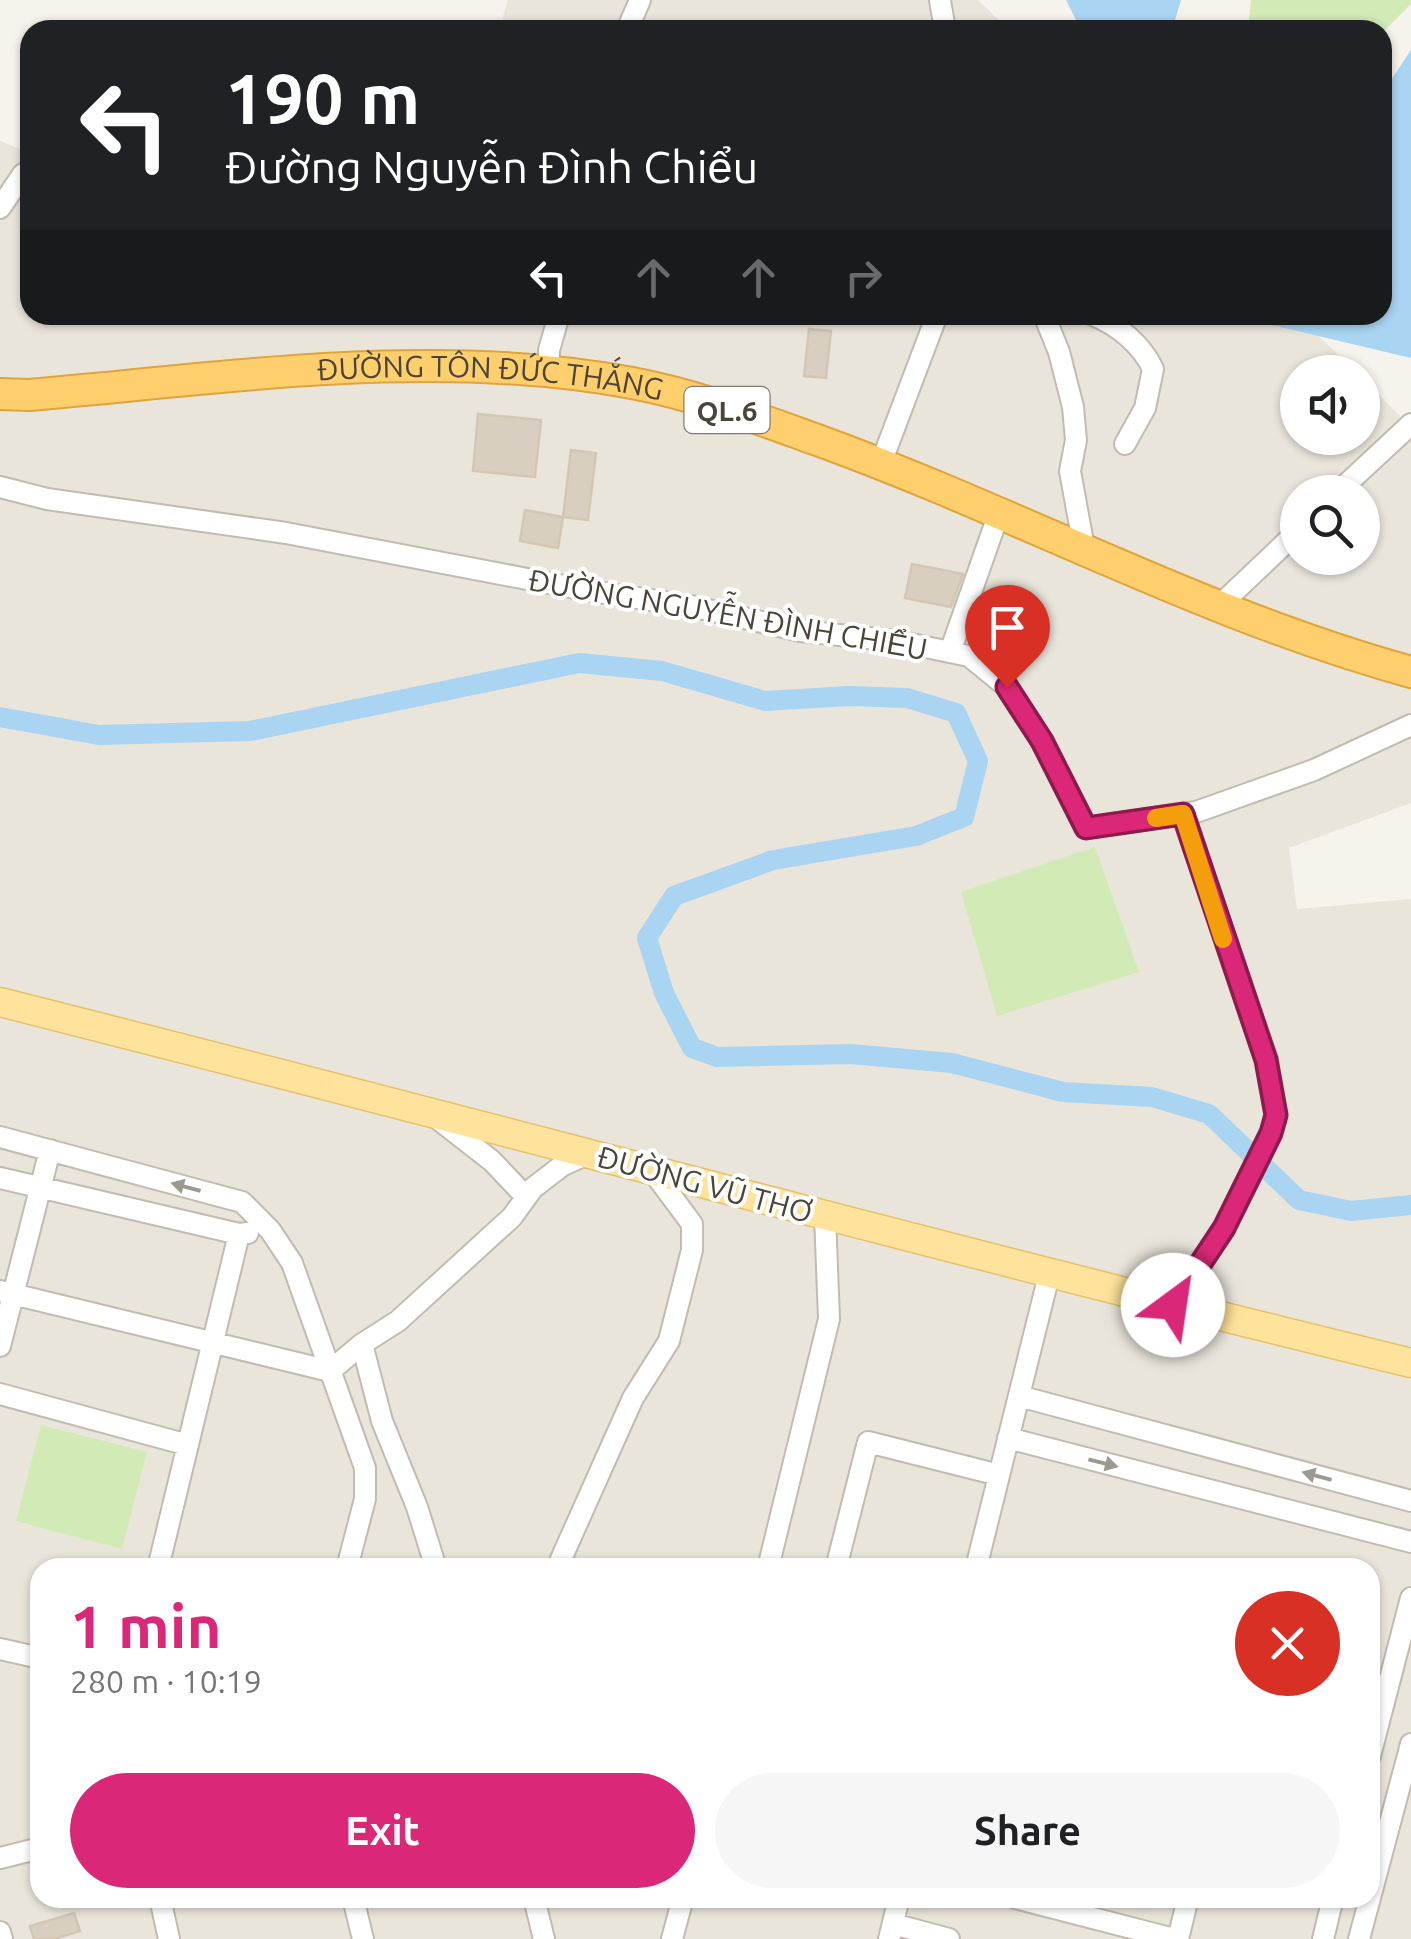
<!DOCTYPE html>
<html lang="en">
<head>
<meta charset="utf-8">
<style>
  body { margin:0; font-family:Ubuntu,sans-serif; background:#f6f6f6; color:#202124; height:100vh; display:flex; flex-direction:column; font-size:38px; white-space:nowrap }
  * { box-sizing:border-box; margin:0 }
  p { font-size:32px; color:#757577 }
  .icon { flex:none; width:55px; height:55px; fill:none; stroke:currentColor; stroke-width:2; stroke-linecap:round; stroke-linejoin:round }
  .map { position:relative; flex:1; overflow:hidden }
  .panel { position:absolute; left:30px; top:1558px; width:1350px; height:350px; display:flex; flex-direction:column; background:#fff; border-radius:30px; box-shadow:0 2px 8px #0004 }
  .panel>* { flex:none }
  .guide { position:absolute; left:20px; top:20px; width:1372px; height:305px; border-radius:30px; box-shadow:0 2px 8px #0004; background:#202124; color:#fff; overflow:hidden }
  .buttons { position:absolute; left:1280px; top:355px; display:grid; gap:20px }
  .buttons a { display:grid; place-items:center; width:100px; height:100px; border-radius:50%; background:#fff; box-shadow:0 2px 8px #0004; font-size:50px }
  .pin { position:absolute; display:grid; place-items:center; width:85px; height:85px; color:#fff; margin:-102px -42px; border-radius:50% 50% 50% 0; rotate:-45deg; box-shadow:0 0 10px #0007 }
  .pin .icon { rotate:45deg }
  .me { position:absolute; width:110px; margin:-55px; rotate:31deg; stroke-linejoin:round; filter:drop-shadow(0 0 8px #0008) }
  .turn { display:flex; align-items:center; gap:35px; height:210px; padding:0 40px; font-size:45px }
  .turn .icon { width:130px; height:130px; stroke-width:2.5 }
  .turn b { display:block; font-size:70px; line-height:85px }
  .lanes { display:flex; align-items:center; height:95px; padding:0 40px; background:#0003; justify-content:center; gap:50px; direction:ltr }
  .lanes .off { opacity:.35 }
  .round { display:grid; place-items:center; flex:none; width:105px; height:105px; border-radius:52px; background:#f6f6f6 }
  .headline { display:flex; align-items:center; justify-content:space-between; height:170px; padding:0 40px }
  h1 { font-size:60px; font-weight:600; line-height:75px; color:#db2777 }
  .button { display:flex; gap:20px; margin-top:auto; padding:20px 40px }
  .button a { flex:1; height:115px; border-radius:60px; background:#db2777; color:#fff; font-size:40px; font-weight:600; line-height:115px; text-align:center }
  .button a+a { background:#f6f6f6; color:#202124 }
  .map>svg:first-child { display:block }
  .residential { fill:#eae5da; fill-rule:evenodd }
  .green { fill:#d2eab5 }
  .water { fill:#a9d4f2 }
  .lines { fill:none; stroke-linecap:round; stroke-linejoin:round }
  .canal { stroke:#a9d4f2; stroke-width:20 }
  .building { fill:#d8cfc1; stroke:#d3c7b4; stroke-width:2.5 }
  .minor-casing { stroke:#c2bbae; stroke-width:24 }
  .major-casing { stroke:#e6c16a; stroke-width:31 }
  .highway-casing { stroke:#e0a43c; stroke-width:34 }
  .minor { stroke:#fff; stroke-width:20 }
  .major { stroke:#ffe39c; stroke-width:28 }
  .highway { stroke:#ffcf6e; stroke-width:30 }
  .oneway { fill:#9c9892 }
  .route-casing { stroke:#8e194d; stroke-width:25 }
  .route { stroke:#db2777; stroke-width:18 }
  .slow { stroke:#f59e0b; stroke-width:18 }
  .labels { text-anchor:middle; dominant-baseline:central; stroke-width:8; stroke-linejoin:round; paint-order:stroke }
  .shield { fill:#fff; stroke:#817c74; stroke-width:2.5 }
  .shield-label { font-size:28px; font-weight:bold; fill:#4b4439 }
  .street-label { font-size:30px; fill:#4b4439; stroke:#fff }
</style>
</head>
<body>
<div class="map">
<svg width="1411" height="1939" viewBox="0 0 1411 1939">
  <rect width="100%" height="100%" fill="#f6f3ec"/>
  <path class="residential" d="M508 0H978L1009 30H499Z
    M0 141 30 153V315H1297L1356 372H1298V438H1362L1363 379 1411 427V803L1289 848 1297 909 1411 899V1939H0ZM1298 492H1362V558H1298ZM40 1568H1370V1898H40Z"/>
  <path class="green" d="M1251 0H1411V4L1383 32 1248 30Z
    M1095 847 1139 972 997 1016 961 892Z
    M41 1425 147 1452 122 1549 16 1521Z"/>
  <path class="water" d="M1066 0H1181L1172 30H1075L1077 22Z
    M1411 50V358L1230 315H1382L1383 92Z"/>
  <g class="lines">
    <path class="canal" d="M0 717 99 735 250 731 579 663 662 671 765 701 849 696 907 698 956 713 978 761 964 817 916 836 773 860 674 896 647 938 664 993 692 1048 717 1057 850 1054 952 1063 1063 1092 1152 1097 1209 1114 1299 1200 1351 1211 1411 1205"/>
  </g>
  <path class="building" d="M809 329 831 331 826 378 804 376Z
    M478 414 541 420 535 477 473 471Z
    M571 450 596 453 588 520 563 517Z
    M525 510 563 517 558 548 520 541Z
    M912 564 963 574 951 607 905 598Z
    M74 1913 80 1931 54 1939H34L30 1926Z"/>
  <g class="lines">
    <defs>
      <path id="minor" d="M940 0 945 30
        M627 30 640 0
        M0 208 23 174
        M1044 315 1059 352 1073 407 1076 440 1070 471 1084 548
        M1093 315C1118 325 1142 345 1153 369L1145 408 1125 444
        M549 370V350L559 315
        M881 463 937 315
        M0 487 47 499 286 533 585 590 691 606 801 631 897 641 969 656 1007 687 1042 741 1086 828 1196 812 1314 770 1411 725
        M1338 492 1411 424
        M1219 606 1298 531
        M950 652 999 513
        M438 1119 492 1161 526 1197
        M0 1137 242 1202 270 1230 292 1263 365 1468V1499L347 1568
        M0 1178 239 1234 248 1233
        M0 1291 330 1371
        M1173 1305 1224 1228 1271 1133 1276 1115 1267 1060 1183 814
        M0 1346 50 1150
        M330 1371 362 1344
        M0 1394 188 1445
        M1019 1396 1411 1501
        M1008 1438 1411 1542
        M158 1568 239 1234
        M436 1568 417 1507 382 1421 362 1344 398 1321 512 1217 533 1188 563 1165 590 1153
        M557 1568 633 1398 669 1341 692 1250V1224L651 1169
        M768 1568 829 1319 825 1215
        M836 1568 868 1442 999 1475
        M976 1568 1049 1275
        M0 1649 40 1658
        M1370 1756 1411 1598
        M0 1858 40 1848
        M160 1898 169 1939
        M353 1898 363 1939
        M534 1898 544 1939
        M1015 1898 1174 1939
        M893 1924 949 1939
        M0 1932 2 1939
        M672 1939 683 1898
        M889 1939 899 1898
        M1178 1939 1188 1898
        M1323 1939 1333 1898
        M1359 1939 1411 1744"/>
      <path id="major" d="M0 1002C471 1121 939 1248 1411 1363"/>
      <g id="highway">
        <path id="s1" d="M0 394 29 395C228 378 434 346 632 383 696 395 759 419 820 441 1018 513 1207 616 1411 672"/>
      </g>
    </defs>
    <use href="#minor" class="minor-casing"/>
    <use href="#major" class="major-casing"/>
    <use href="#highway" class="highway-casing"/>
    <use href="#minor" class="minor"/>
    <use href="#major" class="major"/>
    <use href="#highway" class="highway"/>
  </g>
  <defs><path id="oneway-solid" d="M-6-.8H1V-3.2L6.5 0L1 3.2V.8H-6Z" transform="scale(2.5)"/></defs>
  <g class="oneway">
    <use href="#oneway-solid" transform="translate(186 1187) rotate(-165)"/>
    <use href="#oneway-solid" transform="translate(1103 1463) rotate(14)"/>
    <use href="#oneway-solid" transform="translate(1317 1476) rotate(-165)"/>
  </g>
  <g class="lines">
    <defs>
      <path id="route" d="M1007 687 1042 741 1086 828 1183 814 1266 1060 1276 1115 1271 1133 1224 1228 1173 1305"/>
    </defs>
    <use href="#route" class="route-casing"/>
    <use href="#route" class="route"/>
    <path class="slow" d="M1156 818 1183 814 1223 939"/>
  </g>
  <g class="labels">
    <rect class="shield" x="684.5" y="387" width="85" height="46" rx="8"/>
    <g class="shield-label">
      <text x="727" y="410">QL.6</text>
    </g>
    <g class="street-label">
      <text stroke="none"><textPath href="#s1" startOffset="492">ĐƯỜNG TÔN ĐỨC THẮNG</textPath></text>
      <text transform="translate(728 614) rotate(10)">ĐƯỜNG NGUYỄN ĐÌNH CHIỂU</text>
      <text transform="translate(705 1184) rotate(15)">ĐƯỜNG VŨ THƠ</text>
    </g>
  </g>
</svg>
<div class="buttons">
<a><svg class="icon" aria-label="sound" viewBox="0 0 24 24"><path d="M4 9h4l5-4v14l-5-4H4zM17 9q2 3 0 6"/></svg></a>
<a><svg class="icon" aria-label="search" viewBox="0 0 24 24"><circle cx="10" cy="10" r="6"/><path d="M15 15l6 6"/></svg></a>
</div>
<div class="pin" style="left:1007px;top:687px;background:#d93025"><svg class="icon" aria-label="arrive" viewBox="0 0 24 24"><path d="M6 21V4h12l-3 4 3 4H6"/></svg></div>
<svg class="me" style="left:1173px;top:1305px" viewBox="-20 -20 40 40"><circle r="19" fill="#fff"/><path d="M0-13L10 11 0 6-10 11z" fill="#db2777"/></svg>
<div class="guide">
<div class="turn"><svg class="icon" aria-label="left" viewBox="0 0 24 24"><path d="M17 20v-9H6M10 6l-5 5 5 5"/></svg><div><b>190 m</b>Đường Nguyễn Đình Chiểu</div></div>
<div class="lanes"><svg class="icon" aria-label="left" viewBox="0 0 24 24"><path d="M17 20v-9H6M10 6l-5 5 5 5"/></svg><svg class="icon off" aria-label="ahead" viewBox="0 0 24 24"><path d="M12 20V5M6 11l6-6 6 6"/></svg><svg class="icon off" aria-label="ahead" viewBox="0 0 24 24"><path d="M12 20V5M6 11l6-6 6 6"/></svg><svg class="icon off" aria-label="right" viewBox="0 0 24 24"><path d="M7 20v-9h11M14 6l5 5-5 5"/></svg></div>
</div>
<section class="panel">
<div class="headline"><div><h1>1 min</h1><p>280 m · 10:19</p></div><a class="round" style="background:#d93025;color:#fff"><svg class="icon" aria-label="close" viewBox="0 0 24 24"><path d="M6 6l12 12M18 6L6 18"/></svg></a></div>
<div class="button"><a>Exit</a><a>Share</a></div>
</section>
</div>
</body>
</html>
